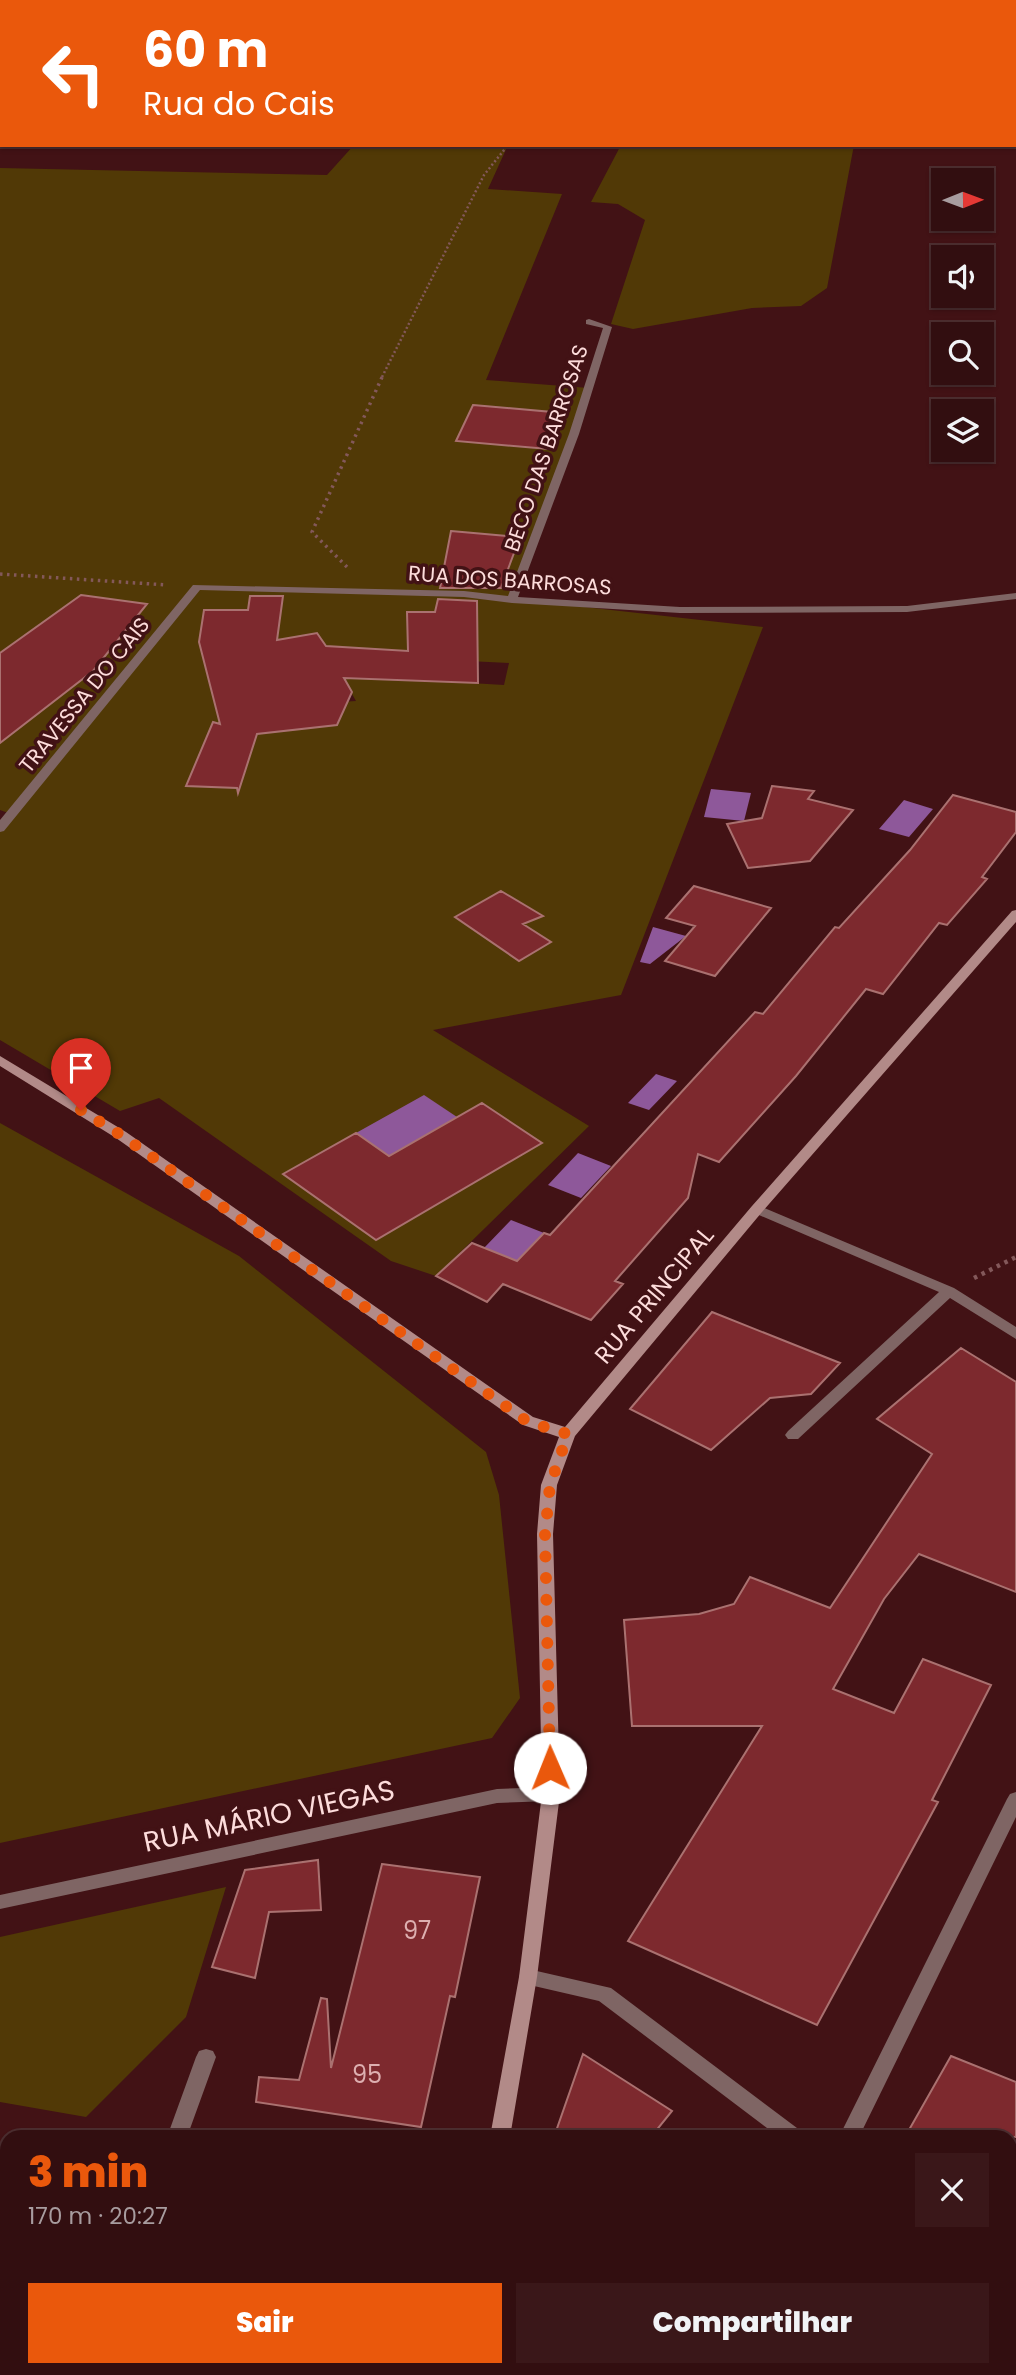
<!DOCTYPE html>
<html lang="pt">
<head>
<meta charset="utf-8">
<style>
  body { margin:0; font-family:Poppins,sans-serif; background:#3a1719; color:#f1f3f6; height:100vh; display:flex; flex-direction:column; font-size:26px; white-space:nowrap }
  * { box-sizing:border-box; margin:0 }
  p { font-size:23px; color:#a89c9f }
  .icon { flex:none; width:38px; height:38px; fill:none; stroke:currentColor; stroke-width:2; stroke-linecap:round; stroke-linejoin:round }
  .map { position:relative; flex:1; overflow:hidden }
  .panel { position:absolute; left:0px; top:2130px; width:1017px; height:247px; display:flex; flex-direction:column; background:#320e10; border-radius:21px 21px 0 0; box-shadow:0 2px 5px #0004,0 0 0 2px #4d2e30 }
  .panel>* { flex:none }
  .banner { position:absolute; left:0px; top:0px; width:1017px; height:147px; box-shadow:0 2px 5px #0004,0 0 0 2px #4d2e30; background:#ea580c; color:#fff; overflow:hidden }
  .needle { width:46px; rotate:89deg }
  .buttons { position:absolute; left:931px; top:168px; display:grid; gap:14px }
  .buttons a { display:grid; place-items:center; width:63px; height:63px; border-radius:0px; background:#320e10; box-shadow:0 2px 5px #0004,0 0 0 2px #4d2e30; font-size:35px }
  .pin { position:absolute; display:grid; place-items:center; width:60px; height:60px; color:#fff; margin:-72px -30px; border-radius:50% 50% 50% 0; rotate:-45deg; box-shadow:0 0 7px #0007 }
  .pin .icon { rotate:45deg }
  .me { position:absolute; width:77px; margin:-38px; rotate:359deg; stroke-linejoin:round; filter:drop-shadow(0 0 5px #0008) }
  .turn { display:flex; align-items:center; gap:24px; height:147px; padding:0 28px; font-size:32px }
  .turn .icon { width:91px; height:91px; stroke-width:2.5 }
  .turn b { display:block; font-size:49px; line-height:60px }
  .round { display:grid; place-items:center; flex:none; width:74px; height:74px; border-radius:0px; background:#3a1719 }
  .headline { display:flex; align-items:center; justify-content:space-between; height:119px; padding:0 28px }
  h1 { font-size:42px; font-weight:800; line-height:52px; color:#ea580c }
  .primary-button { display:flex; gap:14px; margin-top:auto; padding:14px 28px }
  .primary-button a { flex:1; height:80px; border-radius:0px; background:#ea580c; color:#fff; font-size:28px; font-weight:800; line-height:80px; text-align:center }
  .primary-button a+a { background:#3a1719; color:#f1f3f6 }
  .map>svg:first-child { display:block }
  .green { fill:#513906; fill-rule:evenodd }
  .water { fill:#8e589a }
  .building { fill:#7d292e; stroke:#aa7170; stroke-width:2 }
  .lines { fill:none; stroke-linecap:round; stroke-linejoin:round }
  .path-far2 { stroke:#83585a; stroke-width:2.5; stroke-dasharray:2 2.5; stroke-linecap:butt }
  .path-far1 { stroke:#83585a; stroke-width:3.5; stroke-dasharray:2.5 4.5; stroke-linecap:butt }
  .path { stroke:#83585a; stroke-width:4.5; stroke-dasharray:3.5 5; stroke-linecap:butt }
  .street { fill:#7f6564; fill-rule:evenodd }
  .secondary { fill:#b28a88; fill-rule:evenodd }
  .route { stroke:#ea580c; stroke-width:12; stroke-dasharray:0 21.6 }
  .labels { text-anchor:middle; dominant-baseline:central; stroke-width:7; stroke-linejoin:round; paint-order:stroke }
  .far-street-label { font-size:21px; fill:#fddcdb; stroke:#421215 }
  .street-label { font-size:24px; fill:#fddcdb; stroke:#421215 }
  .near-number-label { font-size:24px; fill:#ddafb0 }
  .near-street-label { font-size:28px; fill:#fddcdb; stroke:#421215 }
</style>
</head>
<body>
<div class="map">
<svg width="1016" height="2375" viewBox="0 0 1016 2375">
  <rect width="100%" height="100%" fill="#421215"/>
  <path class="green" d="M0 0H1016V65L1015 2H2L0 111Z
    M354 145H508L488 189 562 194 486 380 589 388 513 599 763 627 621 995 433 1030 589 1126 436 1276 391 1261 159 1098 120 1111 0 1040V830L11 814 0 810V168L327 175ZM317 633 356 701 216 710 205 667 296 637ZM468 661 509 663 504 685 420 680Z
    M621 145H854L827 288 801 306 752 308 633 329 611 324 645 220 618 204 591 202Z
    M0 1123 239 1256 486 1452 499 1495 520 1698 492 1738 0 1843Z
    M226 1887 186 2017 86 2117 0 2102V1937Z
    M1010 2343 1016 2348V2375H740L742 2370H1010Z"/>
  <path class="water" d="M711 789 751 793 744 821 704 817Z
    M904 800 933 809 909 837 879 829Z
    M653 927 686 936 650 964 640 962Z
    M656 1074 677 1081 649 1110 628 1103Z
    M424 1095 457 1117 389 1156 356 1133Z
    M578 1153 611 1166 581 1198 548 1185Z
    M511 1220 544 1233 517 1261 484 1248Z"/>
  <path class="building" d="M473 405 563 413 548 449 456 441Z
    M451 531 520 537 501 588H440Z
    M81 595 147 604 93 671 0 743V653Z
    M250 596H283L277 640 317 633 326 646 408 651 407 612H435L438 599 477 601 478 683 344 678 352 692 337 725 257 734 238 793 237 788 186 786 213 722 220 724 199 642 204 610H248Z
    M772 786 814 791 808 799 853 810 810 861 748 868 727 824 762 818Z
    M953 795 1016 812V832L982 877 987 879 947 925 939 923 883 994 866 989 796 1076 719 1162 698 1154 688 1198 615 1281 623 1284 591 1320 503 1284 487 1302 436 1276 472 1243 517 1261 544 1233 550 1235 755 1012 763 1014 835 927 839 928 910 850Z
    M694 886 771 908 715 976 665 961 695 926 666 918Z
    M501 891 543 916 523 924 551 942 519 961 455 917Z
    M482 1103 542 1143 376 1240 283 1174 356 1133 389 1156Z
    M712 1312 840 1363 811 1394 770 1398 711 1450 630 1409Z
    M961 1348 1016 1382V1592L919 1554 884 1599 833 1689 894 1713 923 1659 991 1685 932 1800 938 1802 817 2025 628 1941 762 1726H632L624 1620 699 1614 734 1604 750 1577 830 1608 932 1454 877 1419Z
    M318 1860 321 1910 269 1912 255 1978 212 1967 245 1870Z
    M382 1864 480 1877 455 1997 450 1996 421 2127 256 2102 259 2077 299 2080 321 1998 327 1999 331 2068Z
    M583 2054 672 2111 651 2137H554Z
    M951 2056 1016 2082V2137H905Z"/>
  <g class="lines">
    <path class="path-far2" d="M104 2 107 0
      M460 2 462 0
      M0 88 2 86
      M382 377 484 175 508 145"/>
    <path class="path-far1" d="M347 567 312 532 383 375
      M0 574 167 585"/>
    <path class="path" d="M974 1278 1016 1257"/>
    <path class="street" d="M589 319 612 327 579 434 518 597 680 607 907 606 1016 593V599L907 612 680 613 512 603 464 597 200 590 4 831 0 832V820L193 585 464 591 508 596 569 434 603 328 586 324V320Z
      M757 1205 954 1288 1016 1327V1339L950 1298 798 1439H788L785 1435 788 1431 939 1292 752 1212 750 1209Z
      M551 1787 557 1789 560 1794 557 1799 551 1801 497 1803 0 1909V1895L497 1789Z
      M1016 1792V1817L859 2137H839L1007 1799 1010 1794Z
      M528 1969 611 1988 801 2131 804 2137H779L599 2001 521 1983 519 1977 521 1971Z
      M206 2049 213 2051 216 2057 187 2137H167L196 2057 199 2051Z
      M1010 2303 1016 2306V2328L1010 2325Z
      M89 2370H109L107 2375H87Z"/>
    <path class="secondary" d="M1016 910V922L762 1212 575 1436 557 1485 553 1534 560 1794 537 1977 510 2137H490L519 1977 542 1794 537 1534 541 1485 559 1437 523 1425 116 1138 0 1066V1056L126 1132 533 1417 565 1427 752 1206 1012 911Z
      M448 2370H468L467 2375H447Z"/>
  </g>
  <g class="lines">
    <path class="route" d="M81 1110 121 1135 528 1422 568 1434 550 1485 545 1534 550 1768"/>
  </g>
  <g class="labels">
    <g class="far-street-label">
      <text transform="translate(546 448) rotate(-71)">BECO DAS BARROSAS</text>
      <text transform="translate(510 580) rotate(4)">RUA DOS BARROSAS</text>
      <text transform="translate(84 695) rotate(-51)">TRAVESSA DO CAIS</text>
    </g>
    <g class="street-label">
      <text transform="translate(654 1295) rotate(-50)">RUA PRINCIPAL</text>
    </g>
    <g class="near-number-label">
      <text x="417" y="1930">97</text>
      <text x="367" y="2074">95</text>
    </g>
    <g class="near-street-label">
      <text transform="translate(269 1816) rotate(-12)">RUA MÁRIO VIEGAS</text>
    </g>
  </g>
</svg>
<div class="buttons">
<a><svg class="needle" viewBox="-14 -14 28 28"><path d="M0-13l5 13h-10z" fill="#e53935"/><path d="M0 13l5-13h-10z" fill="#a89c9f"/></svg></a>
<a><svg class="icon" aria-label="sound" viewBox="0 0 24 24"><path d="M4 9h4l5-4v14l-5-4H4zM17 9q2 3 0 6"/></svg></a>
<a><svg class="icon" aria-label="search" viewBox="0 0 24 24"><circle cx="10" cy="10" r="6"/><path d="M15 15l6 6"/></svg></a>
<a><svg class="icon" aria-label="layers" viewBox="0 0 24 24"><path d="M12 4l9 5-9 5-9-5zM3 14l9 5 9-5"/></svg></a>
</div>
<div class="pin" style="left:81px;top:1110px;background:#d93025"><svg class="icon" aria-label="arrive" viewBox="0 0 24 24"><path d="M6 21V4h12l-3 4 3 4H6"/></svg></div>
<svg class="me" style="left:550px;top:1768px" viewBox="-20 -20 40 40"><circle r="19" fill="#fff"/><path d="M0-13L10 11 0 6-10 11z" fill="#ea580c"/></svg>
<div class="banner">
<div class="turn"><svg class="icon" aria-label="left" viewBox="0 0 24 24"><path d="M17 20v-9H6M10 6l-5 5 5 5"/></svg><div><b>60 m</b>Rua do Cais</div></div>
</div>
<section class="panel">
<div class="headline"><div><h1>3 min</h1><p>170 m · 20:27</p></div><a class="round"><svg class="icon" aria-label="close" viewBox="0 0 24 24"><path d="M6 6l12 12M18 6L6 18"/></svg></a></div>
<div class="primary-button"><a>Sair</a><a>Compartilhar</a></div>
</section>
</div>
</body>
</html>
